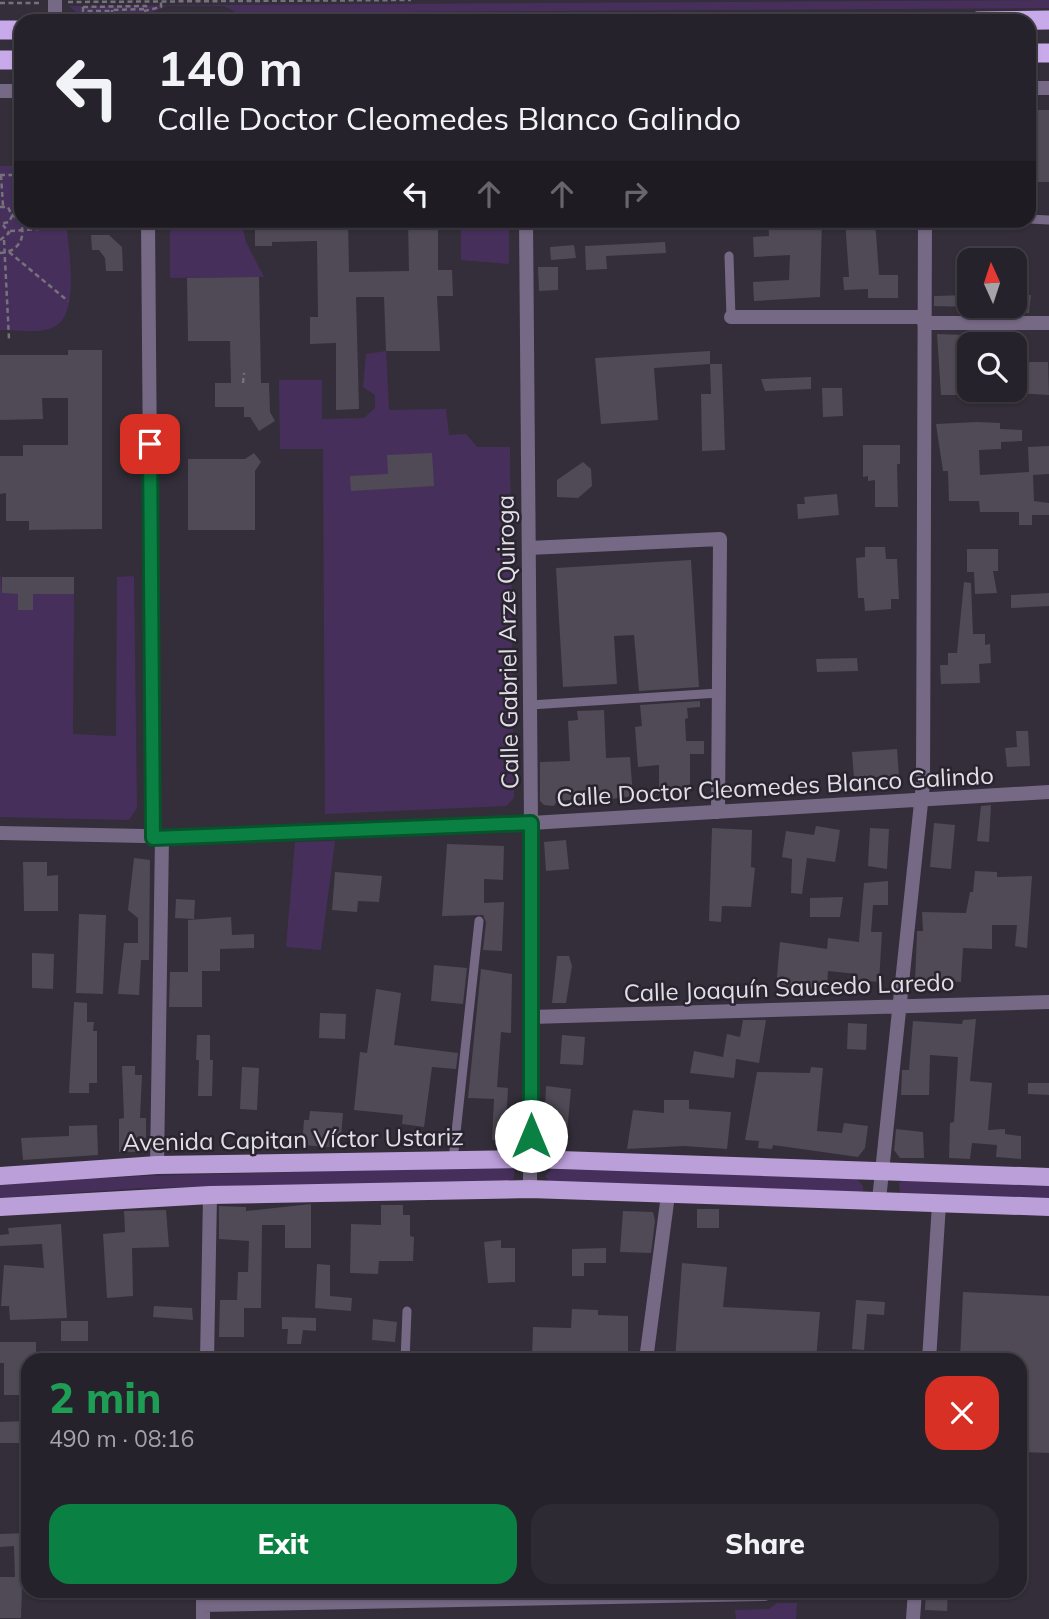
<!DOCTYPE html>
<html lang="en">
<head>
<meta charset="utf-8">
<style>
  body { margin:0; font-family:Mulish,sans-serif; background:#2e2a33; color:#f1f3f6; height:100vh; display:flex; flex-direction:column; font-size:26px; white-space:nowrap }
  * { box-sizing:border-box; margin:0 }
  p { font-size:23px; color:#a4a4a9 }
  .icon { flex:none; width:38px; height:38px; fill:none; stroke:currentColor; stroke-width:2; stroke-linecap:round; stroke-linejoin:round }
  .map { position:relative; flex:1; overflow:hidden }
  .drawer { position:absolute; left:21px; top:1353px; width:1006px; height:245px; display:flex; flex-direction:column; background:#26222b; border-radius:21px; box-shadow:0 2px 5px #0004,0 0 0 2px #423f47 }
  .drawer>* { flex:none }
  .banner { position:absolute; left:14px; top:14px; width:1022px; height:214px; border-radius:21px; box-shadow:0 2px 5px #0004,0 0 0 2px #423f47; background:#26222b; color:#f1f3f6; overflow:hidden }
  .needle { width:46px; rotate:357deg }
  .buttons { position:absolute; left:957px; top:248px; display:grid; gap:14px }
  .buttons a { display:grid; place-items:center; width:70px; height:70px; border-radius:14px; background:#26222b; box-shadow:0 2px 5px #0004,0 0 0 2px #423f47; font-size:35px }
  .pin { position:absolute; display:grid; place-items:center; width:60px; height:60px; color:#fff; margin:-30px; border-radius:14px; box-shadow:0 4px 10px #0006 }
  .me { position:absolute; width:77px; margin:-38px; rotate:0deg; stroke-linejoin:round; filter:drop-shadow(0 0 5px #0008) }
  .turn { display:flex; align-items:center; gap:24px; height:147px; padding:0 28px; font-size:32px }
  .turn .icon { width:91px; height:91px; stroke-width:2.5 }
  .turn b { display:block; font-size:49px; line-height:60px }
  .lanes { display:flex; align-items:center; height:66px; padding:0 28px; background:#0003; justify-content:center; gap:35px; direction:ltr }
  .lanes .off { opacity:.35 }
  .round { display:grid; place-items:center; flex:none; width:74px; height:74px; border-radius:21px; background:#2e2a33 }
  .summary { display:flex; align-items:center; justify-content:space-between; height:119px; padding:0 28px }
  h1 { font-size:42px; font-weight:800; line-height:52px; color:#1e9e55 }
  .action { display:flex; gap:14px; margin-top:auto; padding:14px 28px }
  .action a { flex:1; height:80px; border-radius:21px; background:#0b8043; color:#fff; font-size:28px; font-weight:800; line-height:80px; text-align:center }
  .action a+a { background:#2e2a33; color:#f1f3f6 }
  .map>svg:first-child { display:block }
  .green { fill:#46305b }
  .building { fill:#4f4a56 }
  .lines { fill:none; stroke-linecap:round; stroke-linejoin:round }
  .path { stroke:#76727b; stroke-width:2.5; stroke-dasharray:5 3.5; stroke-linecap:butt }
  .service { stroke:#766985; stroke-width:9 }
  .minor { stroke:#766985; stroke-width:14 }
  .primary { stroke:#bb9fd9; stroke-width:18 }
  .trunk { stroke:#c8aaea; stroke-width:19 }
  .path-bridge { stroke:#76727b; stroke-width:2.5; stroke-dasharray:5 3.5; stroke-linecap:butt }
  .route-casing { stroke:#07532c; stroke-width:18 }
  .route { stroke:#0b8043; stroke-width:12 }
  .labels { text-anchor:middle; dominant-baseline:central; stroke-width:5; stroke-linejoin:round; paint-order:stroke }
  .street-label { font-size:24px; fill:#e1dee5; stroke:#29242f }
</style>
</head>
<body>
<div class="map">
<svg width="1049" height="1619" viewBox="0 0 1049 1619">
  <rect width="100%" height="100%" fill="#332e39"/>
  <path class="green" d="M1049 0V8L238 13 224 6H167L148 14H78L69 6Z
    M0 166H21V220L66 221C68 247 81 315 54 327 40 334 15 330 0 330Z
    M170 221H241L246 242 264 277 170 278Z
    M461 221H509V264L461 260Z
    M386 351 389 410 446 409 449 435 466 434 477 447H510L514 798 506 806 325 814 323 449H280L279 380H322V419L364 418 375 408V395L363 387 366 354Z
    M0 570 2 593 18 594V610L33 594H74L73 734 116 736 117 577 134 576 137 808 129 820 0 817Z
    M335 841 321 950 286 947 295 842Z
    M510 1166 515 1170 513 1180 142 1188 0 1198V1184L143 1176Z
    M552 1169 856 1178 863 1186V1191L857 1193 551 1184 545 1176Z
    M903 1180 1049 1185V1199L900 1193 899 1183Z
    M777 1603H797L796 1619H736L735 1610 769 1609Z"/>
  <path class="building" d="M1029 110H1049V182H1029Z
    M255 220H348L349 272 409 271 408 220H438V270H452L453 296H437L440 351H386L384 297H356L359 409 336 410V343L310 344V317H318L317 241 272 242V246H255Z
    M768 220H822L820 297 754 301 753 282 789 280 790 255 754 257 753 237 769 236Z
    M845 220H875L879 275H898V298H868V289L844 290 843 277H849Z
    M91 235H109L122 247 123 271H106L105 258 99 250H92Z
    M665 242 666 253 606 256 607 269 586 270 585 246Z
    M574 245 576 258 551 260 550 247Z
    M538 267H558V290L539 291Z
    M259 277 261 383H269L270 412 275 421 259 431 250 417H244V407H215V383H231L230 341H188L187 278Z
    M970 295V307L934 306V296Z
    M1015 295H1031L1029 313H1015Z
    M937 334 965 335 970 395H941Z
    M68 350H102V529L29 530V521H6V493L0 494V456H23V445H68V398H42L43 419 0 420V355H68Z
    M710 351V364L654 368 658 420 601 424 595 358Z
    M1015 362H1048L1049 395 1015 393Z
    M710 364H722L725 450 702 451 701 394H711Z
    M811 377V389L765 391 761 379Z
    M822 388H842L843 416 823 417Z
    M977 422 1000 423V429L1022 430V441L1001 442V449L979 450 980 475 1029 472 1028 447 1049 446V474L1033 475 1034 501 1049 503V515H1032V525H1019V512H980L979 501H949L948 471H943L936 424Z
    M863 445H900V464H897L898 507H875V480L868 481V476L863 477Z
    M254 453 261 462 255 471V530H188V459H245Z
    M432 453 434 486 351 491 350 476 388 474 387 455Z
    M583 462 591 469 592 486 578 498 557 497V480Z
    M837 494 839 515 798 519 797 504H805L804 497Z
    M865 547H885L886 559H897L899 599H891V609L865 611 864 598H858L856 558 865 557Z
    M967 549H998V571H993L997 593 975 594 974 572H967Z
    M691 560 699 687 639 691 634 635 614 636 617 684 563 687 556 568Z
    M2 577H74V594H33V610H18V594L2 593Z
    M964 582 971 583 973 634H985V645L990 644 991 663 979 664 980 683 941 684 940 665H948V653H957Z
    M1049 593V606L1011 608V595Z
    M857 658 858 671 817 672 816 659Z
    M700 701V707L687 708 688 718 685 719 686 741H704V754H690V788H659V765L638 767 635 727 642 726 640 705Z
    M604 710 606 758 630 757 633 796 582 803 581 799 557 801 554 806 544 805 540 801V762L570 761 568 721 578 720 577 711Z
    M1016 731H1028L1030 766 1007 767 1005 748 1017 747Z
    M897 749 899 776 854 778 852 752Z
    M991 805 989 842 977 841 981 806Z
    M934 823 955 825 951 869 930 867Z
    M816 826 840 830 835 862 807 858 802 894 791 893 792 859 782 857 786 831 814 835Z
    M712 828 752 830 751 867 755 868 751 907 722 906 721 922 709 921Z
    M870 828 889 829 887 869 868 866Z
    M566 840 569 869 546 871 544 842Z
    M447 844 504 846 503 880 484 879V903L504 902 502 951 483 950 486 922 483 915 442 916Z
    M134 858 150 860 149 960H141L139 995 118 994 124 943H138V918L128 910Z
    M23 862H47V876L58 875V911H24Z
    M975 871 997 872V877L1032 876 1027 948 1015 946 1017 925H992V949L963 948 961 982 940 981V985L915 983 917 931H923L922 912 966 913 970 892H973Z
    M335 872 382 876 379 902 358 901 357 912 332 910Z
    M888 881V905H873L871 932H882L879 982 857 980V974L828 971 827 988H776L780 942 827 949 828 938 859 942 864 883Z
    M843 897 840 917H810V898Z
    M176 899 195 900 194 919 175 918Z
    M79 914 106 915 103 994 76 993Z
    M231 917 232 935 254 934V948L220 949V971H202V1007H169L170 972H188V920Z
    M32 953 54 954 53 989 32 988Z
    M557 956H569L572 966 566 1003H552Z
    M434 965 467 968 463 1004 431 1001Z
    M481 969 512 974 511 1033 501 1032 497 1087 508 1088 505 1141 492 1140 494 1099 468 1098Z
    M376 989 401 993 394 1045 458 1053 456 1069 432 1067 424 1127 402 1124 403 1115 354 1110 360 1052 367 1053Z
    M74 1002 87 1003V1022H94L93 1031H97V1083H89V1093H69Z
    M320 1013 346 1014 345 1039 319 1038Z
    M976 1019 970 1081 992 1083 988 1130 1005 1129V1134L1021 1136V1159L996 1157 997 1145 972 1143 970 1159 949 1158 950 1123 954 1122 958 1057 930 1055 929 1095H901L902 1070H909L913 1021 962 1024 963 1020Z
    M743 1020H766L759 1063 736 1059 734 1078 690 1073 694 1051 723 1057 727 1034 740 1037Z
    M848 1023 867 1024 866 1050 847 1049Z
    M197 1035H210V1060H196Z
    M562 1035 585 1037 583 1065 560 1064Z
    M199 1060H213L212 1096H198Z
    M122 1066H135V1075H142L140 1118H146V1138H138V1152H119V1119L124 1118Z
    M242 1067 259 1068 257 1110 240 1109Z
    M811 1067 823 1068 817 1131 842 1133 844 1123 868 1126 865 1148 858 1157 773 1145 772 1149 758 1148 759 1141 745 1140 757 1072 810 1073Z
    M1028 1083H1049V1095L1028 1094Z
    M546 1086 571 1089 566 1143 551 1142 544 1132Z
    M664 1100H689V1109L731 1112 727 1149 684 1146 627 1149 633 1110 664 1113Z
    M310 1111 343 1113 340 1148 302 1145 304 1120H309Z
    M97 1125 98 1155 23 1160 21 1138 69 1136V1126Z
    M896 1129 923 1132 924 1158H900L894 1150Z
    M311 1204V1248H285V1225H262L261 1308H244V1337H219L220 1300H237L238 1272H248L249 1241 219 1239V1206L246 1207V1211Z
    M381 1205H403V1215H410V1236L414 1237 413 1261H379L378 1274 350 1273 351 1224 381 1225Z
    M697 1209H719V1228H697Z
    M166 1210 169 1247 132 1248 133 1296 107 1298 103 1234 125 1232 124 1211Z
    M623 1211 653 1212 655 1221 651 1253 620 1252Z
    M61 1224 67 1318 10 1320 9 1306H1L4 1265 44 1268 42 1244 0 1246V1235L9 1234 8 1228Z
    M501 1240V1248H515V1282L488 1283 484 1242Z
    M606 1248V1263H584V1276H572V1249Z
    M682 1263 727 1267 723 1307 820 1312 816 1360H675Z
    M317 1264 330 1265V1296L352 1298 351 1311 315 1308Z
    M963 1292 1049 1296V1453L1020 1452V1360H960Z
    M856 1300 885 1302 884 1315 867 1314 864 1350 852 1349Z
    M154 1306 192 1308 193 1320 153 1317Z
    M572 1309 598 1310V1315L628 1316V1360H532L533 1327 571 1328Z
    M282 1317 316 1318V1331L303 1330 301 1344H287L288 1329H282Z
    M373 1319 397 1322 395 1342 372 1340Z
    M61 1321H88V1341H61Z
    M0 1342H36V1360H28V1395H4V1363H0Z
    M27 1421V1443H0V1422Z
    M28 1533V1587H22L21 1618H0V1577H15L14 1546 0 1547V1534Z
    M926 1591H948L947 1611 925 1610Z"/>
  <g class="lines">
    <path class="path" d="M68 2 411 0
      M0 3H41
      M83 7 146 6V9L112 10
      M83 7V11H113
      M144 11 161 7V0
      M0 175H21
      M1 175 3 206
      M0 207H8L12 216 9 222 0 224
      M10 231 65 227
      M0 240 9 233 3 225
      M4 240 9 339
      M9 252 68 301
      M0 253C17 252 26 240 21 223L12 214
      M243 383 244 373"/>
    <path class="service" d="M1029 219 1049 220
      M729 256 731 317
      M530 705 719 693
      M453 1160 479 921
      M405 1360 407 1311"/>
    <path class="minor" d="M55 0V21
      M1029 88H1049
      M0 91H21
      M148 220 153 838
      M526 220 531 823 530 1189
      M731 317H924
      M924 323H1049
      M529 548 720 539 718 812
      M0 833 192 837 531 823 1049 792
      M531 1017 1049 1002
      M157 1165 162 838
      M879 1200 923 784 925 220
      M207 1360 210 1195
      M646 1360 668 1195
      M929 1360 939 1204
      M203 1605 765 1594
      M203 1619V1591
      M913 1619 915 1591"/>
    <path class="primary" d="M0 1176 157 1165 531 1159 1049 1177
      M0 1207 210 1195 530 1189 1049 1207"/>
    <path class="trunk" d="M977 21 1049 20
      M0 30H21
      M1029 53H1049
      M0 60H21"/>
    <path class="path-bridge" d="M112 10V21"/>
  </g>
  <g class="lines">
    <defs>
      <path id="route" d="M150 444 153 838 531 823V1136"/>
    </defs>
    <use href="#route" class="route-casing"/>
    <use href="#route" class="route"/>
  </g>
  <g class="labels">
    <g class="street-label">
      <text transform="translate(507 642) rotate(-91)">Calle Gabriel Arze Quiroga</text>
      <text transform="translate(775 786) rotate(-3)">Calle Doctor Cleomedes Blanco Galindo</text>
      <text transform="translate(789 987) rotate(-2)">Calle Joaquín Saucedo Laredo</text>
      <text transform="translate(293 1139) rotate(-1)">Avenida Capitan Víctor Ustariz</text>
    </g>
  </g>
</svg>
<div class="buttons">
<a><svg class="needle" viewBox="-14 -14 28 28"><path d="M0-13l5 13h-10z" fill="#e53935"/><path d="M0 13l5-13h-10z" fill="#a4a4a9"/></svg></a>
<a><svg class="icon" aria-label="search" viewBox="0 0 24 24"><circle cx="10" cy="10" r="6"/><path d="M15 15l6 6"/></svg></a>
</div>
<div class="pin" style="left:150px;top:444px;background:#d93025"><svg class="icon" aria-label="arrive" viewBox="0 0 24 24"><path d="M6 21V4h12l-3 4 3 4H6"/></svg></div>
<svg class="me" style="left:531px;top:1136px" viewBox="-20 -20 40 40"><circle r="19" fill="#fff"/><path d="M0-13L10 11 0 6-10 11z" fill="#0b8043"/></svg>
<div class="banner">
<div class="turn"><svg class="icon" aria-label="left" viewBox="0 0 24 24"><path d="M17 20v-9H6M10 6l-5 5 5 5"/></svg><div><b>140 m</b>Calle Doctor Cleomedes Blanco Galindo</div></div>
<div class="lanes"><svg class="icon" aria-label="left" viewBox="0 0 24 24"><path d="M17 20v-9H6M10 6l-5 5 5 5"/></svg><svg class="icon off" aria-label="ahead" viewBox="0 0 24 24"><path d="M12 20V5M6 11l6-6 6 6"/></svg><svg class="icon off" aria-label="ahead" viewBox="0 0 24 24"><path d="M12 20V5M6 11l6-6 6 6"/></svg><svg class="icon off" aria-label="right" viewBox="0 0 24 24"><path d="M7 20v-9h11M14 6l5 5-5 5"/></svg></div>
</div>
<section class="drawer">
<div class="summary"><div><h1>2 min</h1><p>490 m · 08:16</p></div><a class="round" style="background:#d93025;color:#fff"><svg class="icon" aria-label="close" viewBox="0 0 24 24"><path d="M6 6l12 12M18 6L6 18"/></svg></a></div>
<div class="action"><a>Exit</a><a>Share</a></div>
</section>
</div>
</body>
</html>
